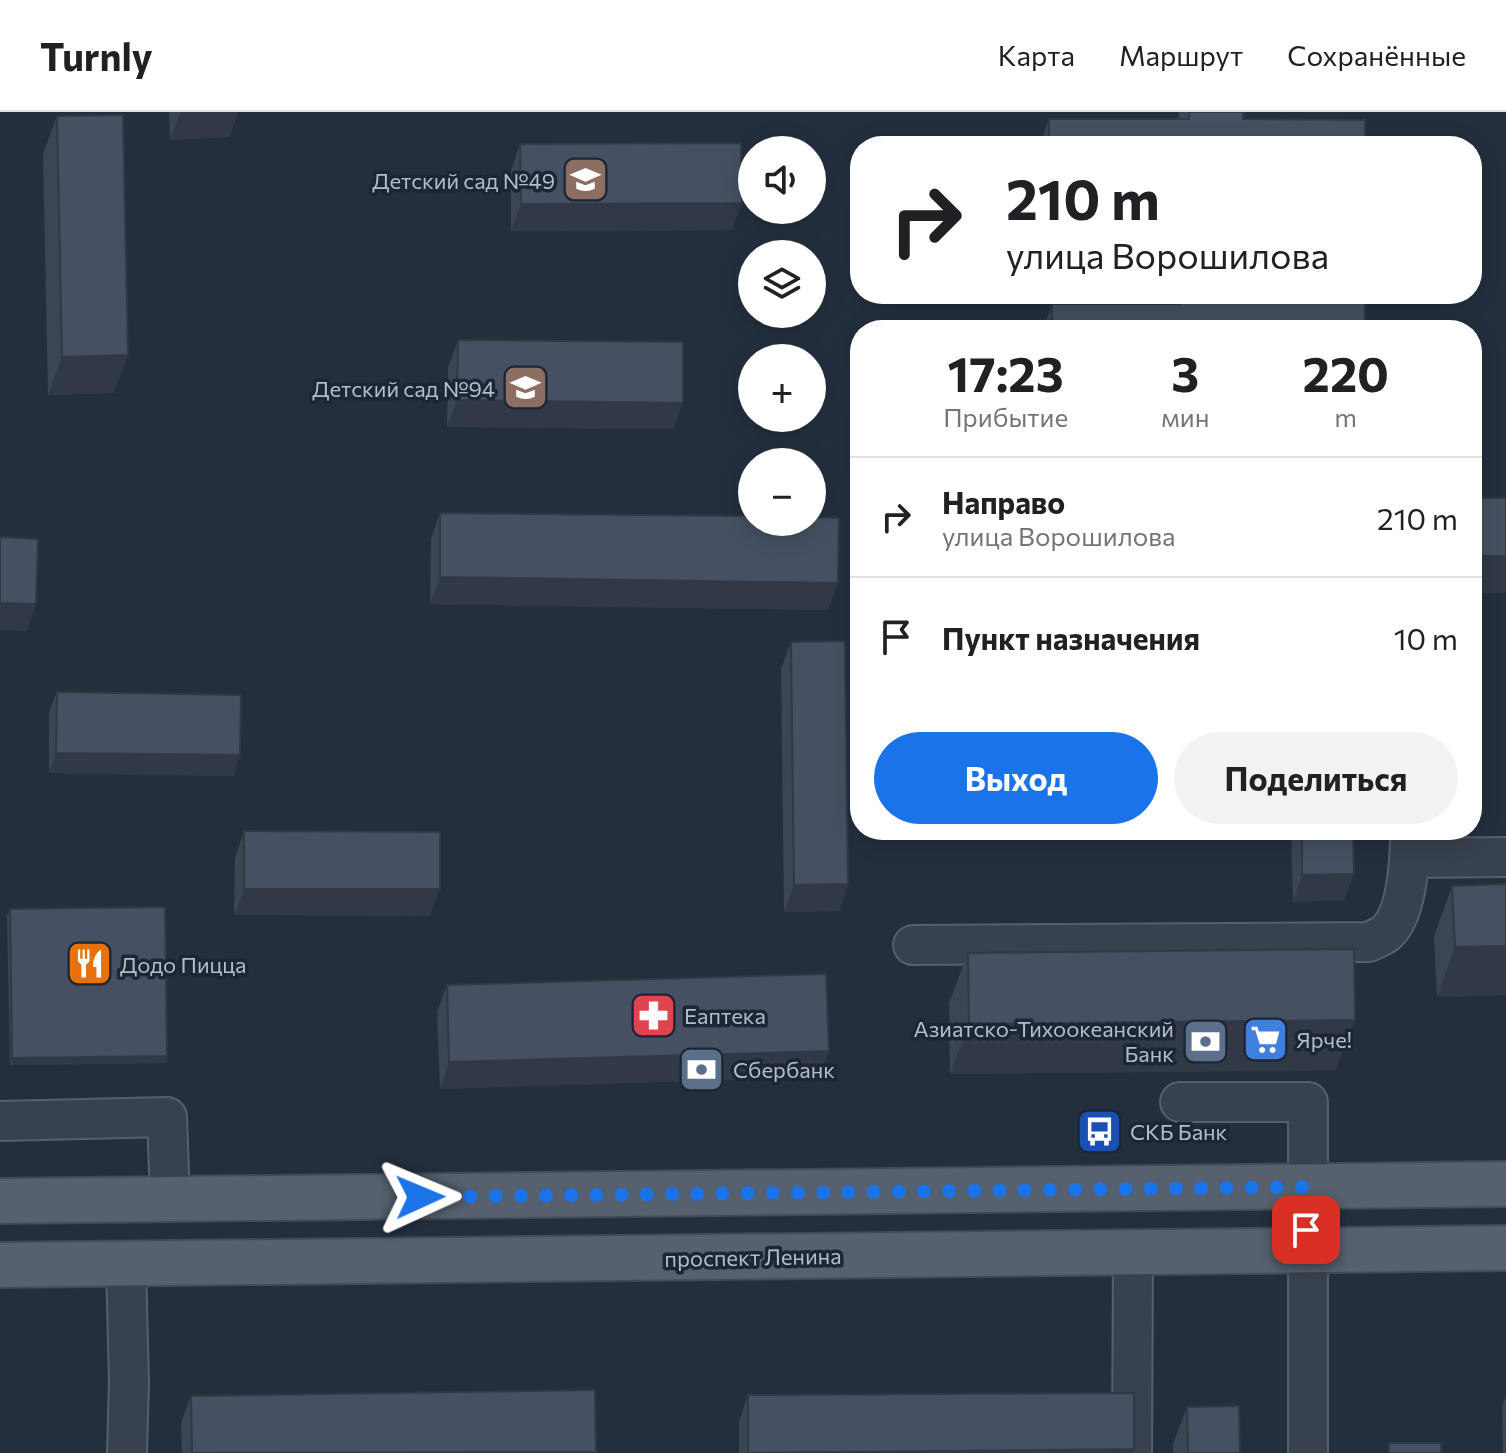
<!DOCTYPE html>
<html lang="ru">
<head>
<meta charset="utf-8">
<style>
  body { margin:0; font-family:Commissioner,sans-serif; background:#f2f2f2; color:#202124; height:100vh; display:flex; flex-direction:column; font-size:30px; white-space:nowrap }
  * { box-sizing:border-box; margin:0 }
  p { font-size:26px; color:#757577 }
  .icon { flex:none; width:44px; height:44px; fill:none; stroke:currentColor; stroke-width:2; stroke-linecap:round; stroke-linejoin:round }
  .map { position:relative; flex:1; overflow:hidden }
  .side { position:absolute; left:850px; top:208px; width:632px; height:520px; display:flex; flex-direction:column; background:#fff; border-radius:32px; box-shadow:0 4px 20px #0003 }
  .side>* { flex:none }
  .banner { position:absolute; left:850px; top:24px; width:632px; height:168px; border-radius:32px; box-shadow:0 4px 20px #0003; background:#fff; color:#202124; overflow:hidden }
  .fabs { position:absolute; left:738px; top:24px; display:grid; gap:16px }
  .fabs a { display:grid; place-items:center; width:88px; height:88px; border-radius:50%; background:#fff; box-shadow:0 4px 20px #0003; font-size:40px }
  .pin { position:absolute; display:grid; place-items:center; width:68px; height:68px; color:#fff; margin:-34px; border-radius:16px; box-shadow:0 4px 12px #0006 }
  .me { position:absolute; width:88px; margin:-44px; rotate:89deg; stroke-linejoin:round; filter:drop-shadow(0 0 6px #0008) }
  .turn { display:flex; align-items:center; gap:28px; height:168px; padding:0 24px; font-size:36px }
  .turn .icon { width:104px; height:104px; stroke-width:2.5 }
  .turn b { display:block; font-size:56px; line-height:68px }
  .eta { display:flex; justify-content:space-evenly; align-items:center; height:136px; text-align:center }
  .eta b { font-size:48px; font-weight:700; line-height:56px }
  .action { display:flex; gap:16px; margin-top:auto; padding:16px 24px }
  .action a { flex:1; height:92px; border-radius:48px; background:#1a73e8; color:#fff; font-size:32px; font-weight:700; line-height:92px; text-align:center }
  .action a+a { background:#f2f2f2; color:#202124 }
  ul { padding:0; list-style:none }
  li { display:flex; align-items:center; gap:24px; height:120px; padding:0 24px; border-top:2px solid #e0e0e0 }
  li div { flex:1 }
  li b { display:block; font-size:30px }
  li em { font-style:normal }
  header { display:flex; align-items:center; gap:48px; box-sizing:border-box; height:112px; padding:0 40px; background:#fff; border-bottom:2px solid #e0e0e0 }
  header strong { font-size:38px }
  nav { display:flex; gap:44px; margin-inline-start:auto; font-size:28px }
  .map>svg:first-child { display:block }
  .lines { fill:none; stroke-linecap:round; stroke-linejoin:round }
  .minor-casing { stroke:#565f6c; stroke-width:42 }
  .major-casing { stroke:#414a57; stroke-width:48 }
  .minor { stroke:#38414e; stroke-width:38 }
  .major { stroke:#56606e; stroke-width:44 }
  .wall { fill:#3b4654 }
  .shaded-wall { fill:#303945 }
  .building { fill:#455162; stroke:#303945; stroke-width:2 }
  .route { stroke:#1a73e8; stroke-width:14; stroke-dasharray:0 25.2 }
  .labels { text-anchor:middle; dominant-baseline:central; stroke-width:7; stroke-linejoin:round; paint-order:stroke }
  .poi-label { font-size:22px; fill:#b4bcc9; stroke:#1d2633; text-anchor:start }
  .street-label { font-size:22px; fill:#b4bcc9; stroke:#1d2633 }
</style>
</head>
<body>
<header>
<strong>Turnly</strong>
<nav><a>Карта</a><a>Маршрут</a><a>Сохранённые</a></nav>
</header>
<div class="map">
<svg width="1506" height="1341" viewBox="0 0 1506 1341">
  <rect width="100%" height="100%" fill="#242f3e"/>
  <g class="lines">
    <defs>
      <path id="minor" d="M1410 746 1506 745
        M913 833 1369 830C1374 827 1381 825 1386 821 1408 802 1410 746 1410 718
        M1180 990H1308V1341
        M0 1009 167 1005 170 1087
        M126 1152 129 1270 127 1341
        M1132 1341 1133 1141"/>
      <path id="major" d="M0 1089 1506 1072
        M0 1153 1506 1136"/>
    </defs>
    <use href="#minor" class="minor-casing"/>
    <use href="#major" class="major-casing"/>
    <use href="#minor" class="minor"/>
    <use href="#major" class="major"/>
  </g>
  <path class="wall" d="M169 0H238L229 25 170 28Z
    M1179 0H1243V7L1365 34H1039L1049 7H1179Z
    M57 4 114 281 48 283 43 42Z
    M520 32 732 118 511 119V59Z
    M1171 182H1365V218H1043L1052 192H1171Z
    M458 228 673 317 447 315 448 255Z
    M440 401 828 498 430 492 431 427Z
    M791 530 848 772 839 799 784 800 781 557Z
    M57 580 240 643 233 664 49 661V600Z
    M1291 718H1353L1344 788 1293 790Z
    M244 719 430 804 234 803 235 746Z
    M1506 772V883L1437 885 1434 824 1452 774Z
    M10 797 167 944 165 951 10 953 7 804Z
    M968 841 1336 958 950 962 949 891Z
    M447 873 819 965 440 977 437 900Z
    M748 1283 1133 1341H739V1310Z
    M1506 1283V1341H1503L1502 1295Z
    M191 1284 596 1341H182L181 1311Z
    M1187 1295 1240 1341H1173V1332Z"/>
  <path class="shaded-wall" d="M180 0H238L229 25 170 28Z
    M742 91 732 118 511 119 521 92Z
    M128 243 114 281 48 283 62 245Z
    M457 288 683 291 673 317 447 315Z
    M1472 444H1506V481H1472Z
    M440 465 838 471 828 498 430 492Z
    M0 491 36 492 27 519 0 518Z
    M56 641 240 643 233 664 49 661Z
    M1354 762 1344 788 1293 790 1302 763Z
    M848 772 839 799 784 800 794 773Z
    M244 777H440L430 804 234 803Z
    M1506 834V883L1437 885 1455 835Z
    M1355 908 1336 958 950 962 969 912Z
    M829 939 819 965 440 977 449 950Z
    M167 944 165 951 10 953 12 946Z
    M1134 1337 1133 1341H817Z"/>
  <path class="building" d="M1189 0H1243V7L1365 8V34H1049V7H1189Z
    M123 3 128 243 62 245 57 4Z
    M741 31 742 91 521 92 520 32Z
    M1180 182H1365V218H1052V192H1180Z
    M458 228 683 230V291L457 288Z
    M1472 386H1506V444H1472Z
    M440 401 752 404V410H812V405L839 406 838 471 440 465Z
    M0 425 38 427 36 492 0 491Z
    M845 529 848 772 794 773 791 530Z
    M57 580 241 583 240 643 56 641Z
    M1302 718H1353L1354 762 1302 763Z
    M244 719 440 720V777H244Z
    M1506 772V834L1455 835 1452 774Z
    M165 795 167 944 12 946 10 797Z
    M1354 837 1355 908 969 912 968 841Z
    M826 862 829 939 449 950 447 873Z
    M595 1278 596 1340 192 1341 191 1284Z
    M1134 1281V1337L748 1341V1283Z
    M1239 1294 1240 1341H1188L1187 1295Z
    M1389 1331H1441V1341H1389Z"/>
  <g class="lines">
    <path class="route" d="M420 1085 1307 1075 1306 1118"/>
  </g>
  <defs>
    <symbol id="school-square" viewBox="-11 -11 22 22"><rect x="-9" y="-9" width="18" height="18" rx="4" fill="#8d6e63" stroke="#1d2633"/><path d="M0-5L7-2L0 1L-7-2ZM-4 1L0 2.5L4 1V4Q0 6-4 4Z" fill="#fff"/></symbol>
    <symbol id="restaurant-square" viewBox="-11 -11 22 22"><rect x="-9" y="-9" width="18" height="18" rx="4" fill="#e8710a" stroke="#1d2633"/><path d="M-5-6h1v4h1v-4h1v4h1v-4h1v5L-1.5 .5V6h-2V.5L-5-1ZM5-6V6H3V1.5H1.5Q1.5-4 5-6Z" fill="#fff"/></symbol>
    <symbol id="pharmacy-square" viewBox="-11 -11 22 22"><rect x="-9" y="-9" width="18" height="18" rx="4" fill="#e0444e" stroke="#1d2633"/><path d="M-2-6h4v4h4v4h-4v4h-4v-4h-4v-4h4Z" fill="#fff"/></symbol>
    <symbol id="supermarket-square" viewBox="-11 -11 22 22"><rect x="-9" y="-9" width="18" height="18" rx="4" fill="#3f7fe0" stroke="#1d2633"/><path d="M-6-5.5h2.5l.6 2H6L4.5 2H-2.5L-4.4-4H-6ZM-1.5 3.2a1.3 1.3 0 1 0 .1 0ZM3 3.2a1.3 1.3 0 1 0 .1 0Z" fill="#fff"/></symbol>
    <symbol id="bank-square" viewBox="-11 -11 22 22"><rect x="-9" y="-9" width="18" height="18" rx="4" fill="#5c6f8a" stroke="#1d2633"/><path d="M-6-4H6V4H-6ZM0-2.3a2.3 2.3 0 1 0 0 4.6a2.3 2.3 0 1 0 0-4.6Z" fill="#fff"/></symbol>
    <symbol id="bus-square" viewBox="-11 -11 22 22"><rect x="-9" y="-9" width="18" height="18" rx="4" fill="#1a4fb4" stroke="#1d2633"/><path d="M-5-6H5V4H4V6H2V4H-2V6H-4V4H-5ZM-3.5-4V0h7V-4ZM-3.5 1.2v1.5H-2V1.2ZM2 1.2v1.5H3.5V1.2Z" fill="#fff"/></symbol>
  </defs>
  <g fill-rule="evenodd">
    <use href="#school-square" x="560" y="42" width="51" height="51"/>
    <use href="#school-square" x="500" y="250" width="51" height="51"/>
    <use href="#restaurant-square" x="64" y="826" width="51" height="51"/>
    <use href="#pharmacy-square" x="628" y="878" width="51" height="51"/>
    <use href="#supermarket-square" x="1240" y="902" width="51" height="51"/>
    <use href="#bank-square" x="1180" y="904" width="51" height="51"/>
    <use href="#bank-square" x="676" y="932" width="51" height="51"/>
    <use href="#bus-square" x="1074" y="994" width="51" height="51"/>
  </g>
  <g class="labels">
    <g class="poi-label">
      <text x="555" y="68" text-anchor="end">Детский сад №49</text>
      <text x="495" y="276" text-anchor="end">Детский сад №94</text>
      <text x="120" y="852">Додо Пицца</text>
      <text x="684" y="903">Еаптека</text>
      <text x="1174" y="916" text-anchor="end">Азиатско-Тихоокеанский<tspan x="1174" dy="25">Банк</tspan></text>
      <text x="1296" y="927">Ярче!</text>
      <text x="733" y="957">Сбербанк</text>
      <text x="1130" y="1019">СКБ Банк</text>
    </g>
    <g class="street-label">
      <text transform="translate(753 1145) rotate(-1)">проспект Ленина</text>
    </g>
  </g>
</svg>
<div class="fabs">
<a><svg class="icon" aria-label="sound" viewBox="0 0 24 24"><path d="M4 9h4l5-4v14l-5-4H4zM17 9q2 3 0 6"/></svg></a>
<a><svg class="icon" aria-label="layers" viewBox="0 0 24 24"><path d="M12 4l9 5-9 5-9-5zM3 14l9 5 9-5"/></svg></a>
<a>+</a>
<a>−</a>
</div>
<div class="pin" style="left:1306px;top:1118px;background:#d93025"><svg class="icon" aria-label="arrive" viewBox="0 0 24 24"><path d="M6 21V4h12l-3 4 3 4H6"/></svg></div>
<svg class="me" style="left:420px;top:1085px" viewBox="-20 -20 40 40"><path d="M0-17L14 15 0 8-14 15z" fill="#1a73e8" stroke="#fff" stroke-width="4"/></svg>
<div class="banner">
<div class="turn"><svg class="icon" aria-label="right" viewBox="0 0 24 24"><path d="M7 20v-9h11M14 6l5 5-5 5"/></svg><div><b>210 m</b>улица Ворошилова</div></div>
</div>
<section class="side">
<div class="eta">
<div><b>17:23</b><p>Прибытие</p></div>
<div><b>3</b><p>мин</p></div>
<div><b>220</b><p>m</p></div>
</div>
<ul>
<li><svg class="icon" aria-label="right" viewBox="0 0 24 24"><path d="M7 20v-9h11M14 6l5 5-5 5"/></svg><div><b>Направо</b><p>улица Ворошилова</p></div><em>210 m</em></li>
<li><svg class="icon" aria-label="arrive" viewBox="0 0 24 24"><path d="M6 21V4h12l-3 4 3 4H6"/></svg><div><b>Пункт назначения</b></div><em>10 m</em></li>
</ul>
<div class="action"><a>Выход</a><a>Поделиться</a></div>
</section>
</div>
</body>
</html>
